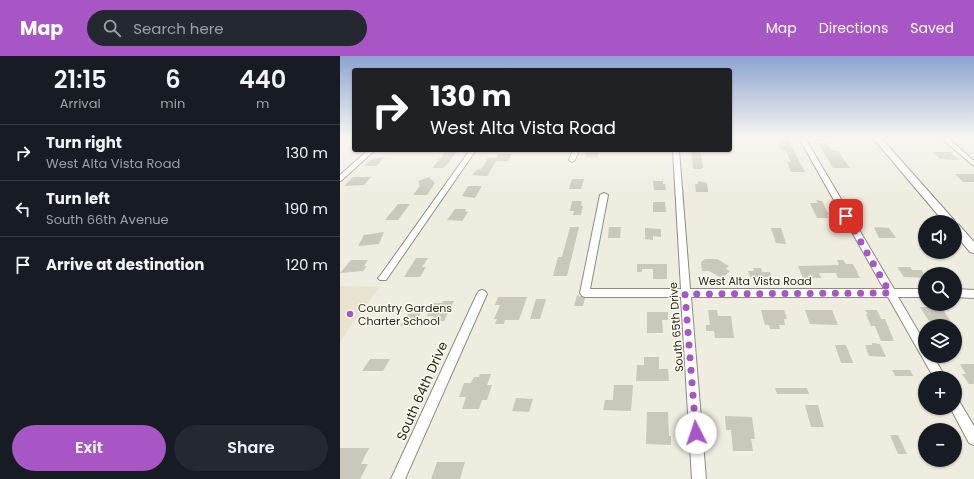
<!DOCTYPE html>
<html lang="en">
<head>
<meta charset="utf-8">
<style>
  body { margin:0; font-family:Poppins,sans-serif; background:#242831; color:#f1f3f6; height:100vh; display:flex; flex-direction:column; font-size:15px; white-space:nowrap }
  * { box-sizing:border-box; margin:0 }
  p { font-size:13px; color:#9ea1a6 }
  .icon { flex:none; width:22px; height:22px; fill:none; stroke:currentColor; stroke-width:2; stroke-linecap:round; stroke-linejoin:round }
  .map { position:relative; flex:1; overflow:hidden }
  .sheet { display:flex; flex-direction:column; background:#171b24; width:340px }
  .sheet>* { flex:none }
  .banner { position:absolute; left:12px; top:12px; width:380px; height:84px; border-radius:4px; box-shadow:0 1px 3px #0004; background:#202124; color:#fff; overflow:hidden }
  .fabs { position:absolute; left:578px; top:159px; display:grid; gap:8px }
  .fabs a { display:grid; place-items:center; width:44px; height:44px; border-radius:50%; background:#171b24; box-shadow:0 1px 3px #0004; font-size:20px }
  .pin { position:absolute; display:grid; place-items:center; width:34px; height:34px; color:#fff; margin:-17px; border-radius:8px; box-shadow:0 2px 6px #0006 }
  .me { position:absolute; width:44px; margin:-22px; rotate:356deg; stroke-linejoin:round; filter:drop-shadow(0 0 3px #0008) }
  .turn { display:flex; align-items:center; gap:14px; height:84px; padding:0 12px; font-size:18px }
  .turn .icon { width:52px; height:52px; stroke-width:2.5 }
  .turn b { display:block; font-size:28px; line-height:34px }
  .eta { display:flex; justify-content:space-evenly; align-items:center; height:68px; text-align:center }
  .eta b { font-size:24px; font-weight:600; line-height:28px }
  .primary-button { display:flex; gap:8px; margin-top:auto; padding:8px 12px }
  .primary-button a { flex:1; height:46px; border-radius:24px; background:#a856c6; color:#fff; font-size:16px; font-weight:600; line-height:46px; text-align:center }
  .primary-button a+a { background:#242831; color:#f1f3f6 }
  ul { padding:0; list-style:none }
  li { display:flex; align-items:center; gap:12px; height:56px; padding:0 12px; border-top:1px solid #363941 }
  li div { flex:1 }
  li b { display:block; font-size:15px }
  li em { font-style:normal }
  header { display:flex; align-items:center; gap:24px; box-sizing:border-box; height:56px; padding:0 20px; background:#a856c6; color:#fff }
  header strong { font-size:19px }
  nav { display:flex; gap:22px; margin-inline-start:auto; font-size:14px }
  .search { width:280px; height:36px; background:#242831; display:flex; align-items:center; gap:10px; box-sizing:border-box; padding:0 14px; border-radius:22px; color:#9ea1a6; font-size:15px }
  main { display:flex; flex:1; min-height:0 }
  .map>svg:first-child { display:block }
  .built { fill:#e8e4d0 }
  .building { fill:#cac7bb }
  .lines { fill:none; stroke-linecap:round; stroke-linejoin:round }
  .minor-casing { stroke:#8e8c81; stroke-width:2 }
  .major-casing { stroke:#8e8c81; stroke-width:2 }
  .minor { fill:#fff; fill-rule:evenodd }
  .major { fill:#fff; fill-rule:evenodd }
  .route { stroke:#a856c6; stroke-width:7; stroke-dasharray:0 12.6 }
  .poi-dot { fill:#a856c6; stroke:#fcfaed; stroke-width:1.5 }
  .labels { text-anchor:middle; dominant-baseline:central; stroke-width:3; stroke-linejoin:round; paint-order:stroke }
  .street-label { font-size:11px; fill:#25241f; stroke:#fcfaed }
  .poi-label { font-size:11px; fill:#25241f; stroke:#fcfaed; text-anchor:start }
  .near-street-label { font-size:13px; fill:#25241f; stroke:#fcfaed }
</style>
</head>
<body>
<header>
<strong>Map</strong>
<div class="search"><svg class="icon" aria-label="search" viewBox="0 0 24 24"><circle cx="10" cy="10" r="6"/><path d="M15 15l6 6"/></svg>Search here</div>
<nav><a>Map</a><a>Directions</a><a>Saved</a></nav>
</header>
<main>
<section class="sheet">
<div class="eta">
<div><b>21:15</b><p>Arrival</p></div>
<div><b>6</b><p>min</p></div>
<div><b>440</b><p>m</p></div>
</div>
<ul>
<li><svg class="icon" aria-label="right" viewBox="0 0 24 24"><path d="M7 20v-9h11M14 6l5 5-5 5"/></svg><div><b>Turn right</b><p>West Alta Vista Road</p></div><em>130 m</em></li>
<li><svg class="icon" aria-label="left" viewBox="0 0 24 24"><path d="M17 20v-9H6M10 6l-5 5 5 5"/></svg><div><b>Turn left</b><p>South 66th Avenue</p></div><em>190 m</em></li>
<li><svg class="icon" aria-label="arrive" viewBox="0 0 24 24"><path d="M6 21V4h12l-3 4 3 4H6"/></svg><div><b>Arrive at destination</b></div><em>120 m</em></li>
</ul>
<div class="primary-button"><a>Exit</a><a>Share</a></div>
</section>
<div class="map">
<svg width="634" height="423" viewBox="0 0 634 423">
  <rect width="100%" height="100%" fill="#efece0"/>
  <path class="built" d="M0 230 39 231 0 286Z"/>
  <path class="building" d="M439 82H447L465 116H451L447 106H451L446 95H442L438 88H442Z
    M478 87H486L493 95H498L510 112H493Z
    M107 94H118L104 112H92Z
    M247 94H260L258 101H245Z
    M351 94H360L363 111 362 113H353Z
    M593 96H610L619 104 600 103Z
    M158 98H172L168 105H156L147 120 132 119 136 114 142 112 148 102H156Z
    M45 101 36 110H24L34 102Z
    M615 118H634V126H623Z
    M13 121H31L24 129 4 130Z
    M89 121 95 127 87 139H73L80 130 78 125Z
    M232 123H244L241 133H229Z
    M313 125H323V128H325L326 134H314Z
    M358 125 367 127 368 136H356L355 128H358Z
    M128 130H142L135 142 122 140Z
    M476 144 482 145 489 159H487L489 162H477L470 147H478Z
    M232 145H242L241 150H243L241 159H233L234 155H230Z
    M313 146H325L326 156H313Z
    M58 148H70L58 164H45Z
    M115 153H126L125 155 128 156 122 165 107 164Z
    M230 171H239L227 220H213L218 201H222Z
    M269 171H281L280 182H268Z
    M534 171 549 172 556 182H539Z
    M305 172 321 173V181L313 180V184L305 183Z
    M431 172H441L446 188 436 187Z
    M44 176 39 188 18 190 24 179Z
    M76 202H88L82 211H86L80 221H64Z
    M365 203H377L389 210 386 213 390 215 382 222 369 215H362L361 206Z
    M11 204H28L24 210H27L23 215 0 217Z
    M497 204H503L506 208H513L520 222H498L496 217H479L481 222H463L458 210 499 209Z
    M297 208H327V223H313V213H302V216H297Z
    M557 211H570L572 214H582L585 222 564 221Z
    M413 212H421L422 216H430L432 221H410L408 215H414Z
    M237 239 245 242 243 250H234Z
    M158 241H187L179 264H165L164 268H155L157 263H154L160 249H155Z
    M196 243H206L200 263H190Z
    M103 245H114L104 265 91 264 94 260H87L94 247H102Z
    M580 251H601L614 270H592Z
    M368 254H377L378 260H391L394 282H375L374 275H366V269H370Z
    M421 254H444L447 263H444L445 269H439L440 273H430L429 269H425Z
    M465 254H492L498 269 470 268Z
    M525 254H537L541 263H545L554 285H541L535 270H531L526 258H528Z
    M307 256H328V264H322L323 277H307Z
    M81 257 74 270H60L68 258Z
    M532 287 540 288 546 301 529 300 525 289H532Z
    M495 289H506L513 307H501Z
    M304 301H319V313H328L329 325H296L297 309H304Z
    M30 303H50L43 315H22Z
    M620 308H634V328H629L622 318H626Z
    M552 314H570L573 320H555Z
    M140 318H151L147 329H152L147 344H142L139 353H122L126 341H119L124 327H131L134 321H139Z
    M274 329H293L291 355 263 354 265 344H273Z
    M435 332H467L469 338H437Z
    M176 342 193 343 189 356 172 355Z
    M465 349H478L484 371H471Z
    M307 356H328L329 380H331V389L306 388Z
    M385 360 412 361 415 383H411L413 395H393L391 374H386Z
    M550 379H558L567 398H558Z
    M0 392H29L21 408H28L20 423H0Z
    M97 406H125L120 423H91Z"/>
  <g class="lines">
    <defs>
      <path id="minor" d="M459 82H465L554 233H585V241H558L585 287V300H593L606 322H594L548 241H351L366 423H352L341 241H245L242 240 240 237 260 139 264 137 268 139 250 233H341L333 94H339L350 233H544Z
        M601 82H608L634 105V110Z
        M28 94H35L2 124 0 125V119Z
        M130 94H136L46 224H40L38 222 40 220Z
        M233 94H239L235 104 232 106 229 104Z
        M615 233 634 234V242L615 241Z
        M142 234 145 235 147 238 65 423H51L137 238 139 235Z
        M615 343 619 345 634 370V389L629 387 611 353 610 352H615Z"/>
      <path id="major" d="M533 82H541L614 164 615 166H604Z
        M615 167 619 169 634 186V197L630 196 615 178Z"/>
    </defs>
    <use href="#minor" class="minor-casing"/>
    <use href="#major" class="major-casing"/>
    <use href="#minor" class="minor"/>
    <use href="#major" class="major"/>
  </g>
  <linearGradient id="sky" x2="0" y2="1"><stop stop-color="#8ca3d0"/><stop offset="0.58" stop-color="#f8f6f1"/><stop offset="1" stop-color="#f8f6f1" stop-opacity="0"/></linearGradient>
  <rect width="634" height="141" fill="url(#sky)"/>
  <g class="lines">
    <path class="route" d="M356 377 345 238 550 237 506 160"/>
  </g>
  <circle class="poi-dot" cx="10" cy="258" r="4"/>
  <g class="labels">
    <g class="street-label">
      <text x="415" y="225">West Alta Vista Road</text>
      <text transform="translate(336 271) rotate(-94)">South 65th Drive</text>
    </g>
    <g class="poi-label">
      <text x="18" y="252">Country Gardens<tspan x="18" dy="13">Charter School</tspan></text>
    </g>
    <g class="near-street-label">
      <text transform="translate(82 335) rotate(-66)">South 64th Drive</text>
    </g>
  </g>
</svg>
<div class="fabs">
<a><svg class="icon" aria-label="sound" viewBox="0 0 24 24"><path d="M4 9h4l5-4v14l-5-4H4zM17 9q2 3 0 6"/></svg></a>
<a><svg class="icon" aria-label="search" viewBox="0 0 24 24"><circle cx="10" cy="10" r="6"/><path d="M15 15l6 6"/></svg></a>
<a><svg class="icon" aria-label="layers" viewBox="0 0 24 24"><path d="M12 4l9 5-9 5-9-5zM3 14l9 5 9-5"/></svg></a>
<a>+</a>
<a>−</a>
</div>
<div class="pin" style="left:506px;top:160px;background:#d93025"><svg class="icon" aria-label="arrive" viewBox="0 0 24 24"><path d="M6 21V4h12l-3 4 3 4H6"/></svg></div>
<svg class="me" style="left:356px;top:377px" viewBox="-20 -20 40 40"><circle r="19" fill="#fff"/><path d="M0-13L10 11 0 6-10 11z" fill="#a856c6"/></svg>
<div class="banner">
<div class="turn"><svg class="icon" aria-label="right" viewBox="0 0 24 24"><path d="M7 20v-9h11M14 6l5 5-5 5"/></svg><div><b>130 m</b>West Alta Vista Road</div></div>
</div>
</div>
</main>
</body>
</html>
